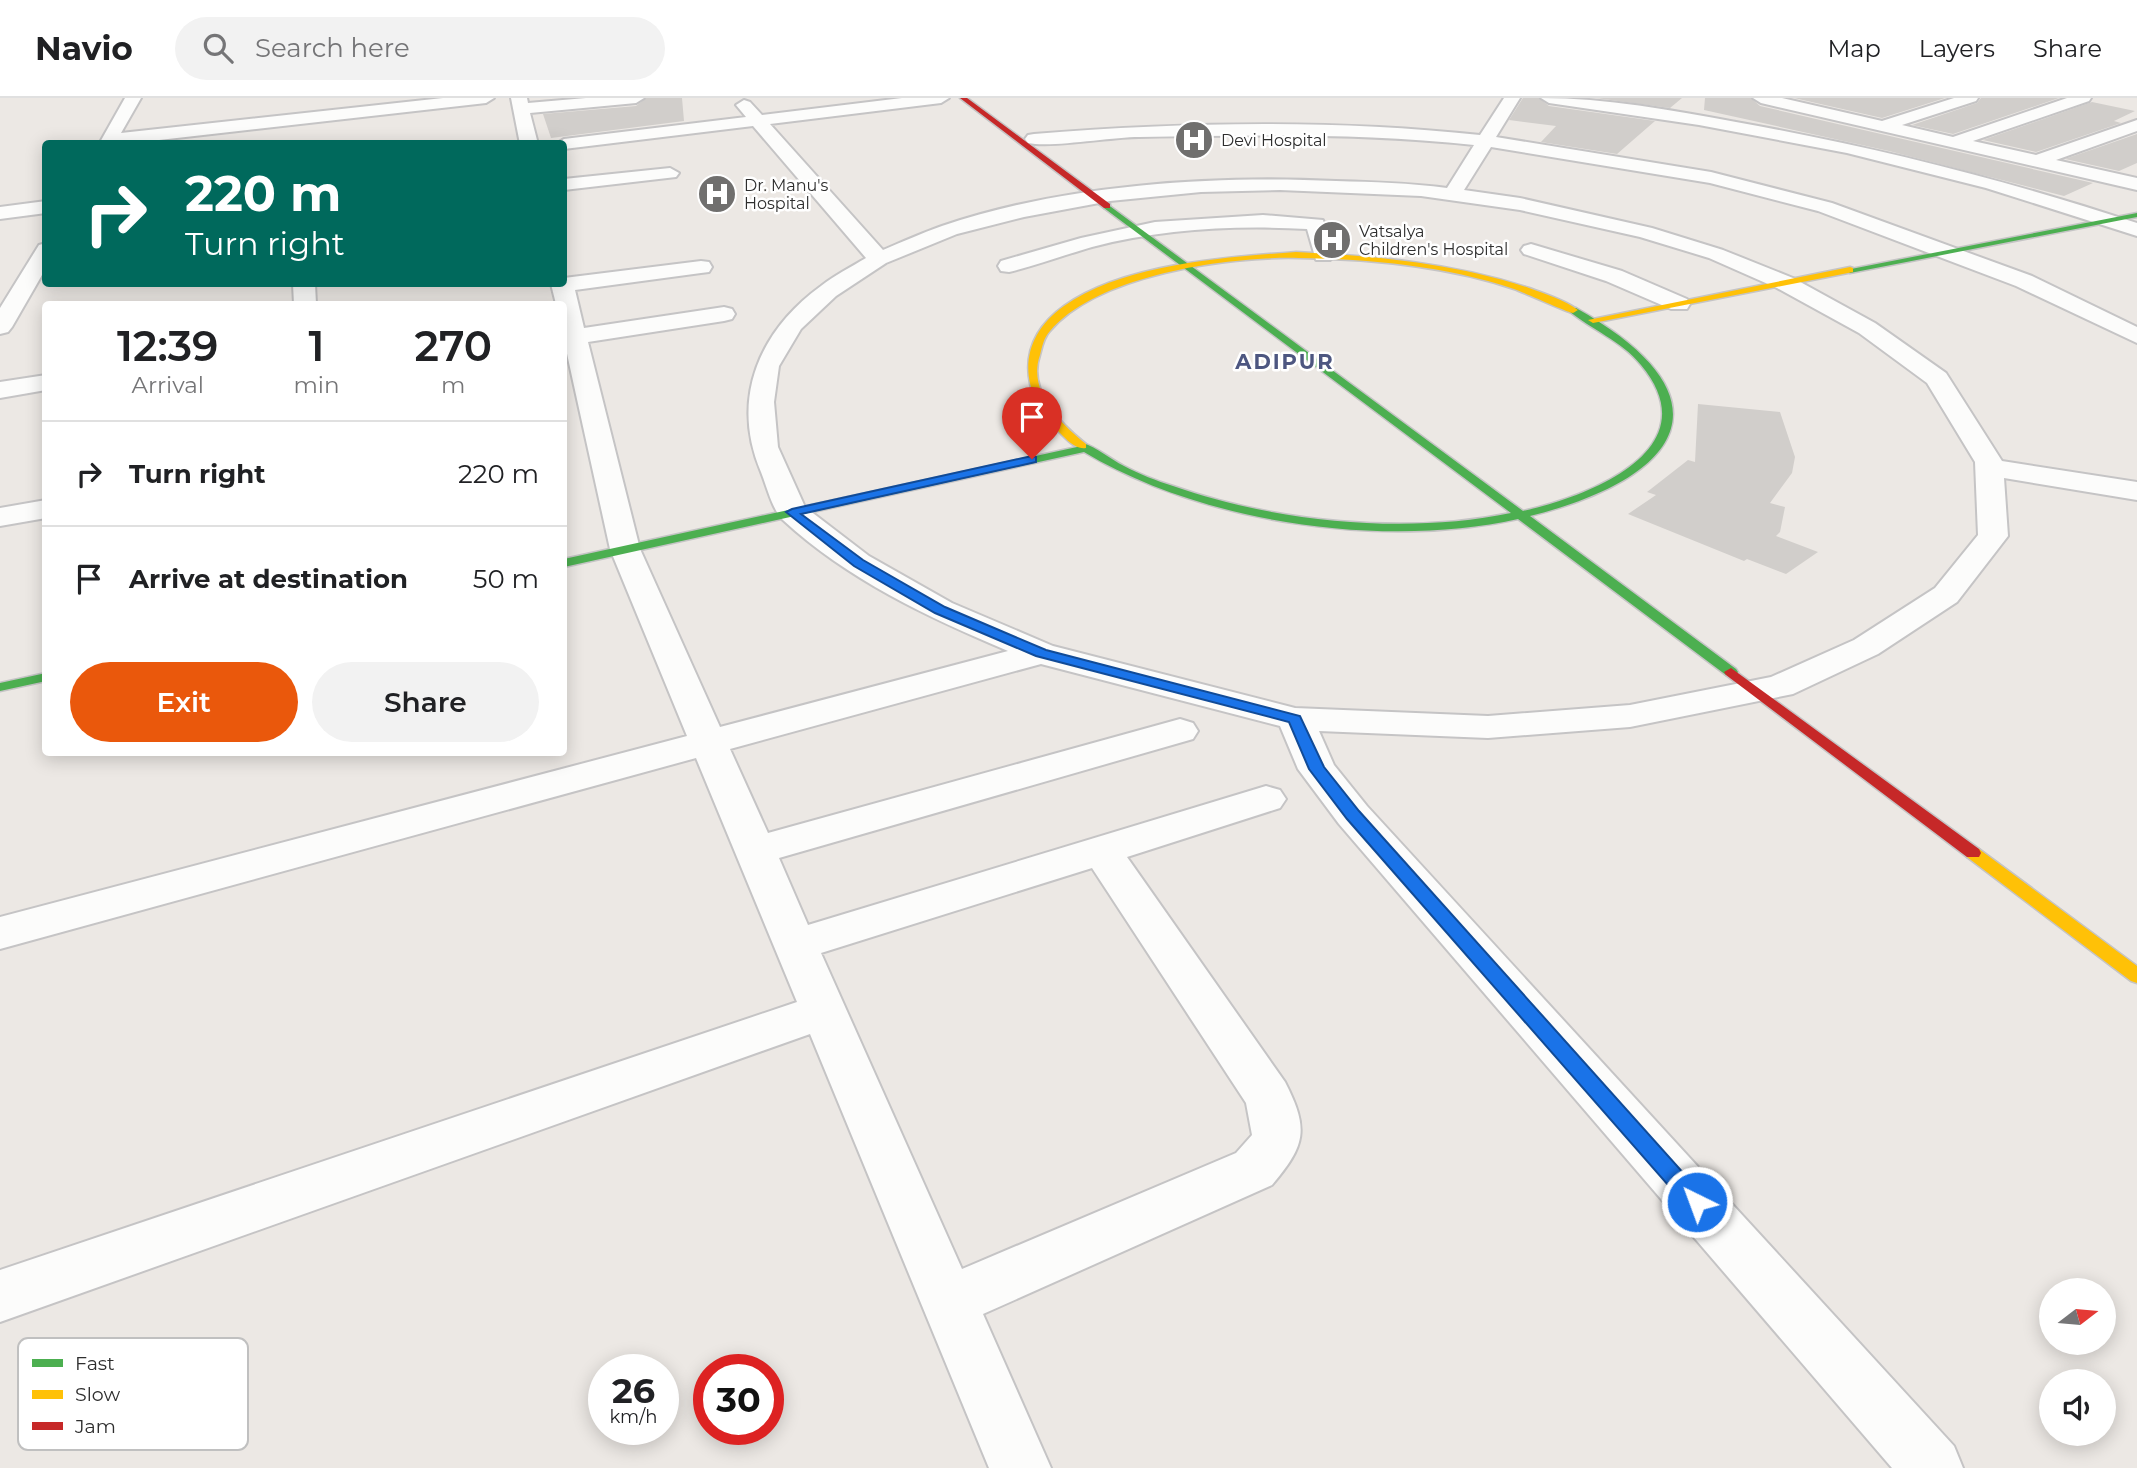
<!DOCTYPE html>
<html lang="en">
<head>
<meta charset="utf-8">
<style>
  body { margin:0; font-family:Montserrat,sans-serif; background:#f2f2f2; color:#202124; height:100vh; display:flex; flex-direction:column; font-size:26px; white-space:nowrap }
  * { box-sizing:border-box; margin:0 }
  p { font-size:23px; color:#757577 }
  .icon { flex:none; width:38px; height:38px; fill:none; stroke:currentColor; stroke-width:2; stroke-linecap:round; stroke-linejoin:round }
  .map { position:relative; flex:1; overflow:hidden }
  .side { position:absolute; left:42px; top:203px; width:525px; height:455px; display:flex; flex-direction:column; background:#fff; border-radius:7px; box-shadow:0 4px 18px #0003 }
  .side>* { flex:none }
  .top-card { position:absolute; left:42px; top:42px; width:525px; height:147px; border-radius:7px; box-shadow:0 4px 18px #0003; background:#00695c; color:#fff; overflow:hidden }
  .needle { width:46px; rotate:74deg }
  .buttons { position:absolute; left:2039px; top:1180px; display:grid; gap:14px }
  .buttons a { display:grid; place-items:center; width:77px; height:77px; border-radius:50%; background:#fff; box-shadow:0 4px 18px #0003; font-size:35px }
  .speed { position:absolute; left:588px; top:1256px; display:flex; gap:14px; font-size:35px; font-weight:700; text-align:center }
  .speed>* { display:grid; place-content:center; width:91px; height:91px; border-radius:50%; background:#fff; box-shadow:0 4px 18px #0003; line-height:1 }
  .speed small { font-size:18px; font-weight:400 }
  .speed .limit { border:10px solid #d22; background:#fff; color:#111 }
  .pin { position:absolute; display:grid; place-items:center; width:60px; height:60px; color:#fff; margin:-72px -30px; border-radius:50% 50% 50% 0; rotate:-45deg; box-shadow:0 0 7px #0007 }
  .pin .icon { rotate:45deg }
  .me { position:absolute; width:77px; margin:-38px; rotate:318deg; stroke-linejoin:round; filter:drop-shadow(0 0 5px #0008) }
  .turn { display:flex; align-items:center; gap:24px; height:147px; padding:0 28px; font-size:32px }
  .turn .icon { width:91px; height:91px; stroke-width:2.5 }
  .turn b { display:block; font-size:49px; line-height:60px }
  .eta { display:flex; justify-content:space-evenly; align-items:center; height:119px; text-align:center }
  .eta b { font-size:42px; font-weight:600; line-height:49px }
  .primary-button { display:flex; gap:14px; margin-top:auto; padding:14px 28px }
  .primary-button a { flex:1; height:80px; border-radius:42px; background:#ea580c; color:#fff; font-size:28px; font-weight:600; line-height:80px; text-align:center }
  .primary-button a+a { background:#f2f2f2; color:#202124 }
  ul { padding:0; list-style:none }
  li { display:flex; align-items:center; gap:21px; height:105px; padding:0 28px; border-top:2px solid #e0e0e0 }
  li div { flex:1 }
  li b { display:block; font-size:26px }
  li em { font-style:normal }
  header { display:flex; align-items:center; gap:42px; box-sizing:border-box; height:98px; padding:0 35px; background:#fff; border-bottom:2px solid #e0e0e0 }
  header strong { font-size:33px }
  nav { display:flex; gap:38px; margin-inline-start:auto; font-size:24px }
  .search { width:490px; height:63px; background:#f2f2f2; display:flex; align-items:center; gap:18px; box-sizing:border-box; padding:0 24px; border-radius:38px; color:#757577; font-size:26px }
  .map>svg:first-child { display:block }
  .building { fill:#d1cecb }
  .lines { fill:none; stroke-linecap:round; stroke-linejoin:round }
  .street-casing { stroke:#c5c4c5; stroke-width:4 }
  .fast-casing { stroke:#c5c4c5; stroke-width:3 }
  .slow-casing { stroke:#c5c4c5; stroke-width:3 }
  .jam-casing { stroke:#c5c4c5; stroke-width:3 }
  .street { fill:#fcfcfb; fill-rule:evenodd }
  .fast { fill:#4caf50; fill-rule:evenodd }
  .slow { fill:#ffc107; fill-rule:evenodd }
  .jam { fill:#c62828; fill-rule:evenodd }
  .route { fill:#1a73e8; stroke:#114b97; stroke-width:2 }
  .labels { text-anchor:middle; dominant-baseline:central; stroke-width:5; stroke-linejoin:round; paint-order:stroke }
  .far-poi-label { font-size:16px; fill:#2e2e2e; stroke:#fff; text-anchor:start }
  .far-district-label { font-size:21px; font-weight:bold; letter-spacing:2px; fill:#4d5680; stroke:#fff }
  .key { fill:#fff; stroke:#c0c0c0; stroke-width:2 }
  .key-label { font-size:19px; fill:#2e2e2e }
</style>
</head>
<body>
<header>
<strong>Navio</strong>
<div class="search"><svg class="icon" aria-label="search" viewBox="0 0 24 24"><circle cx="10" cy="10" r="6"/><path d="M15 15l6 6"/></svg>Search here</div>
<nav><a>Map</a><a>Layers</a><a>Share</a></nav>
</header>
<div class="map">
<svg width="2137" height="1370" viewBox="0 0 2137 1370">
  <rect width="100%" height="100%" fill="#ece8e4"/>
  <path class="building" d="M646 0H682L684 23 551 40 543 16 636 8Z
    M1523 0H1539L1549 8 1655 23 1617 56 1541 44 1556 28 1509 22Z
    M1596 0H1682L1670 10Z
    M1705 0H1751L1760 8 2093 85 2064 98 1889 53 1704 12Z
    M1794 0H1945L1882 20Z
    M1981 0H2059L1953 36 1912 27 1977 5Z
    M2092 4 2135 13 2114 23 2121 25 2036 54 1983 42Z
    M2137 36V65L2119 73 2065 61Z
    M1698 306 1780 314 1795 359 1792 375 1770 405 1785 409 1780 434 1776 438 1818 454 1786 476 1747 461 1744 463 1628 416 1656 397 1647 394 1688 362 1695 364Z"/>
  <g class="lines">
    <defs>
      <path id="street" d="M125 0H141L121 35 443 0H494L486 5 124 46H99Z
        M511 0H527L528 5 586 0H644L636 5 530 15 538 46H520Z
        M902 0H949L941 5 770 26 883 152C902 144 922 135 942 128 1061 87 1210 77 1336 83 1373 84 1410 85 1447 90L1474 47C1363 35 1252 37 1139 39 1111 39 1051 50 1028 45L1025 41 1028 37 1034 36C1182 24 1332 21 1480 37L1504 0H1520L1496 39 1711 74 1832 105 2032 178 2137 229V245L2016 188 1818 113 1710 85 1491 49 1464 92 1520 100 1652 130 1723 152 1793 180 1875 225 1946 275 2002 363 2137 384V402L2004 380 2008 438 1957 504 1878 556 1793 596 1630 629 1488 640 1319 633 1334 667 1367 708 1954 1348 1963 1370H1892L1339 726 1298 671 1280 628 1041 566 730 651 768 735 1180 621 1193 625 1198 633 1193 641 779 760 808 827 1266 688 1280 692 1286 701 1280 710 1127 759 1285 984C1309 1031 1306 1047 1272 1087L983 1216 1051 1370H989L810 936 0 1224V1172L797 904 696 660 0 851V819L687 638 610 451 564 242V206H556L551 186H564V180L701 163 709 164 712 169 709 174 701 175 575 192 584 230 724 209 732 211 735 216 732 221 724 223 588 244 640 451 720 629 1008 553C928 519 848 482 783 422 772 411 767 389 761 374 730 301 759 233 821 188 835 177 851 169 866 160L753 28 564 51V46H556L564 41 746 19 736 7 744 2 750 4 762 17ZM1280 92 1421 98 1520 112 1640 139 1709 160 1777 190 1859 235 1927 285 1975 364 1978 437 1935 490 1854 542 1771 579 1630 607 1488 618 1295 610 1053 548 952 505 869 458 805 409 778 349 774 304 779 268 801 231 836 198 886 165 957 136 1024 119 1110 103 1201 94ZM1092 770 1246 1005 1252 1037 1236 1055 962 1171 821 855Z
        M1541 0C1607 0 1671 12 1736 24 1872 48 2006 82 2137 125V138L1986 90 1847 55 1699 27 1549 5Z
        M1753 0H1782L1882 23 1954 0H1978L1976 3 1902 27 1953 39 2067 0H2091L2089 3 1973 43 2036 57 2137 22V33L2056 62 2137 80V92L1761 5Z
        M670 70 679 75 676 79 564 92V81Z
        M46 103V115L0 121V109Z
        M1263 117 1323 122 1334 158 1330 162H1316L1307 131C1236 127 1161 131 1092 149 1064 157 1037 167 1009 174L1001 173 998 168 1001 163 1081 140 1155 124Z
        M46 145V170L12 229 8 234 0 236V210L39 147Z
        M1531 146 1622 173 1687 201 1690 206 1687 211H1671L1606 183 1524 156 1521 152 1524 148Z
        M293 186H315L316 206H294Z
        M46 277V292L0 300V284Z
        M46 402V420L0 428V410Z"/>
      <path id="fast" d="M1107 106 1523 413C1590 398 1711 351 1641 267 1621 242 1591 232 1568 212L1576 210C1736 300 1682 380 1530 418L1736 571 1738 574 1736 577H1726L1518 421C1384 451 1202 425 1084 354L564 469V461L1077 349 1082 345C1097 349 1110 361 1124 368 1139 376 1157 383 1173 388 1275 424 1405 437 1511 415L1104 110Z
        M2137 115V119L1850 175 1846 172Z
        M46 575V583L0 593V585Z"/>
      <path id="slow" d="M1296 154C1375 158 1454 165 1529 190 1545 196 1565 202 1578 212 1576 213 1575 214 1573 215 1569 215 1523 194 1514 191 1446 168 1370 161 1299 160 1228 158 1097 177 1050 233 1044 239 1042 249 1040 257 1027 293 1061 326 1086 346V350C1076 352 1067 342 1060 335 1019 295 1015 243 1064 208 1123 166 1226 159 1296 154Z
        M1850 169 1853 170V174L1593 225 1588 222Z
        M1973 749 1979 751 2137 868V885L2131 883 1967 759 1965 755 1967 751Z"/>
      <path id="jam" d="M960 0H967L1110 106V110H1104Z
        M1731 570 1979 751 1981 755 1979 759H1967L1726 577 1724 574Z"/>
    </defs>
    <use href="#street" class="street-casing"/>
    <use href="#fast" class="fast-casing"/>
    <use href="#slow" class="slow-casing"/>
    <use href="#jam" class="jam-casing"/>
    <use href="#street" class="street"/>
    <use href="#fast" class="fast"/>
    <use href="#slow" class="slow"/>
    <use href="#jam" class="jam"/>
  </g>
  <path class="route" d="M1032 358 1036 359V364L801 416 863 462 945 509 1046 552 1300 618 1324 669 1359 713 1704 1098 1707 1104 1704 1111 1697 1114 1689 1111 1347 721 1309 671 1289 624 1036 558 935 515 854 468 786 414 792 411Z"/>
  <defs>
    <symbol id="hospital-disc" viewBox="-11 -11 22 22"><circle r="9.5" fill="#706f6e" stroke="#fff"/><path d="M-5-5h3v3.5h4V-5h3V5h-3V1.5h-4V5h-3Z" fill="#fff"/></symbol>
  </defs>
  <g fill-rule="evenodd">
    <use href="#hospital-disc" x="1172" y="20" width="44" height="44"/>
    <use href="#hospital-disc" x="695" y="74" width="44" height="44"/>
    <use href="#hospital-disc" x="1310" y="120" width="44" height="44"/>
  </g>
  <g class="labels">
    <g class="far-poi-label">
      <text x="1221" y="42">Devi Hospital</text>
      <text x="744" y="87">Dr. Manu's<tspan x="744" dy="18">Hospital</tspan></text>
      <text x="1359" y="133">Vatsalya<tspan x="1359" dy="18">Children's Hospital</tspan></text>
    </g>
    <g class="far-district-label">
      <text x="1285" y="263">ADIPUR</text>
    </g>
  </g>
  <rect x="18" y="1240" width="230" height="112" rx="10" class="key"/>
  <rect x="32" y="1261" width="31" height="8" fill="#4caf50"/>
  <rect x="32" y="1292" width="31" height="9" fill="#ffc107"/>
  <rect x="32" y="1324" width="31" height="8" fill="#c62828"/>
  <g class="key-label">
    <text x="75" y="1272">Fast</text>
    <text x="75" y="1303">Slow</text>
    <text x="75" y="1335">Jam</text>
  </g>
</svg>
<div class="buttons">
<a><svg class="needle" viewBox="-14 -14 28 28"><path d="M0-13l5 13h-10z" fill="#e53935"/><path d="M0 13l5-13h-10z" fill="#757577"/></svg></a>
<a><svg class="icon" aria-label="sound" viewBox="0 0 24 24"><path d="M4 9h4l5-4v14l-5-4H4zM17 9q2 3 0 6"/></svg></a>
</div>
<div class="speed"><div>26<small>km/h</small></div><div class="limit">30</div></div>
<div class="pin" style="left:1032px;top:361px;background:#d93025"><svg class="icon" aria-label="arrive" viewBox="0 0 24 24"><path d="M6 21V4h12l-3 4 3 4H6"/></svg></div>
<svg class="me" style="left:1697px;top:1104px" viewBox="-20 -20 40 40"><circle r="17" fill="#1a73e8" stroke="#fff" stroke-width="3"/><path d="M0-11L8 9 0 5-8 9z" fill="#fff"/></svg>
<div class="top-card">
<div class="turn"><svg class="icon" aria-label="right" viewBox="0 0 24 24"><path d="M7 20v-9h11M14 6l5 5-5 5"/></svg><div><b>220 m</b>Turn right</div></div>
</div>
<section class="side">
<div class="eta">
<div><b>12:39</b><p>Arrival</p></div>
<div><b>1</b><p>min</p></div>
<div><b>270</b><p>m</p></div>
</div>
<ul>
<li><svg class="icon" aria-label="right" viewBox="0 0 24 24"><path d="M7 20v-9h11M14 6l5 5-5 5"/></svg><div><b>Turn right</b></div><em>220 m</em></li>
<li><svg class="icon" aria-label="arrive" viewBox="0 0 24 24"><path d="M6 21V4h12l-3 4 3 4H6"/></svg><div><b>Arrive at destination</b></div><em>50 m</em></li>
</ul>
<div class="primary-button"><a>Exit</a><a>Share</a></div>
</section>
</div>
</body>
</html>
